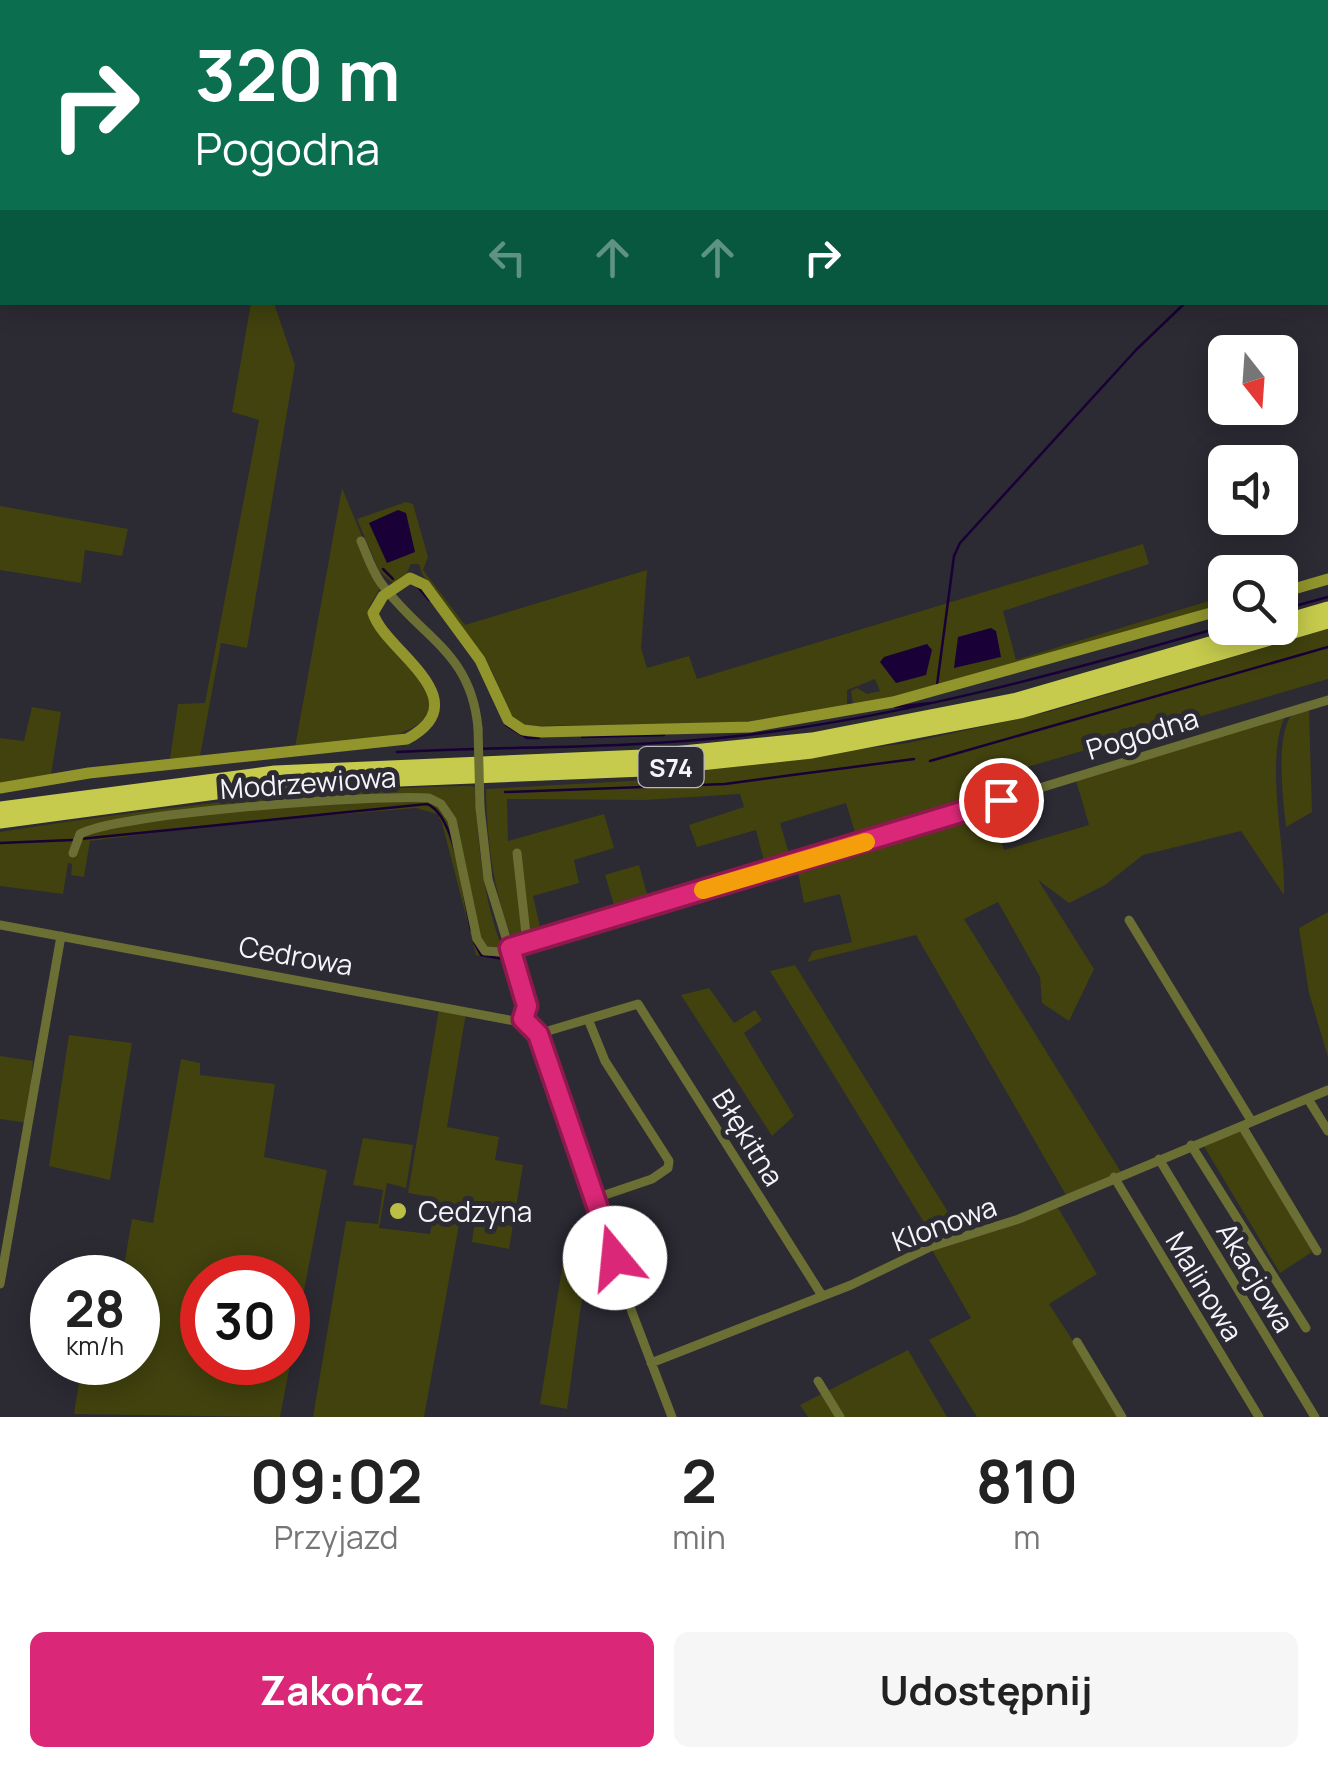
<!DOCTYPE html>
<html lang="pl">
<head>
<meta charset="utf-8">
<style>
  body { margin:0; font-family:Manrope,sans-serif; background:#f6f6f6; color:#222; height:100vh; display:flex; flex-direction:column; font-size:38px; white-space:nowrap }
  * { box-sizing:border-box; margin:0 }
  p { font-size:32px; color:#767676 }
  .icon { flex:none; width:55px; height:55px; fill:none; stroke:currentColor; stroke-width:2; stroke-linecap:round; stroke-linejoin:round }
  .map { position:relative; height:1417px; overflow:hidden }
  .side { display:flex; flex-direction:column; background:#fff; flex:1 }
  .side>* { flex:none }
  .top-card { position:absolute; left:0px; top:0px; width:1330px; height:305px; box-shadow:0 5px 25px #0003; background:#0b6e4f; color:#fff; overflow:hidden }
  .needle { width:65px; rotate:163deg }
  .buttons { position:absolute; left:1208px; top:335px; display:grid; gap:20px }
  .buttons a { display:grid; place-items:center; width:90px; height:90px; border-radius:15px; background:#fff; box-shadow:0 5px 25px #0003; font-size:50px }
  .speed { position:absolute; left:30px; top:1255px; display:flex; gap:20px; font-size:50px; font-weight:700; text-align:center }
  .speed>* { display:grid; place-content:center; width:130px; height:130px; border-radius:50%; background:#fff; box-shadow:0 5px 25px #0003; line-height:1 }
  .speed small { font-size:25px; font-weight:400 }
  .speed .limit { border:15px solid #d22; background:#fff; color:#111 }
  .pin { position:absolute; display:grid; place-items:center; width:85px; height:85px; color:#fff; margin:-42px; border:5px solid #fff; border-radius:50%; box-shadow:0 2px 10px #0007 }
  .me { position:absolute; width:110px; margin:-55px; rotate:343deg; stroke-linejoin:round; filter:drop-shadow(0 0 8px #0008) }
  .turn { display:flex; align-items:center; gap:35px; height:210px; padding:0 30px; font-size:45px }
  .turn .icon { width:130px; height:130px; stroke-width:2.5 }
  .turn b { display:block; font-size:70px; line-height:85px }
  .lanes { display:flex; align-items:center; height:95px; padding:0 30px; background:#0003; justify-content:center; gap:50px; direction:ltr }
  .lanes .off { opacity:.35 }
  .eta { display:flex; justify-content:space-evenly; align-items:center; height:170px; text-align:center }
  .eta b { font-size:60px; font-weight:700; line-height:70px }
  .cta { display:flex; gap:20px; margin-top:auto; padding:20px 30px }
  .cta a { flex:1; height:115px; border-radius:15px; background:#db2777; color:#fff; font-size:40px; font-weight:700; line-height:115px; text-align:center }
  .cta a+a { background:#f6f6f6; color:#222 }
  .map>svg:first-child { display:block }
  .green { fill:#41420e; fill-rule:evenodd }
  .water { fill:#190036 }
  .lines { fill:none; stroke-linecap:round; stroke-linejoin:round }
  .stream { stroke:#190036; stroke-width:2.5 }
  .street { stroke:#6c6f33; stroke-width:9 }
  .secondary { stroke:#91952c; stroke-width:11 }
  .highway { stroke:#c6cb4d; stroke-width:15 }
  .street-bridge { stroke:#6c6f33; stroke-width:9 }
  .route-casing { stroke:#8e194d; stroke-width:25 }
  .route { stroke:#db2777; stroke-width:18 }
  .slow { stroke:#f59e0b; stroke-width:18 }
  .poi-dot { fill:#bbc044; stroke:#2c2a33; stroke-width:4 }
  .labels { text-anchor:middle; dominant-baseline:central; stroke-width:10; stroke-linejoin:round; paint-order:stroke }
  .shield { fill:#2c2a33; stroke:#b9b7be; stroke-width:2.5 }
  .shield-label { font-size:25px; font-weight:bold; fill:#f5f4fa }
  .street-label { font-size:28px; fill:#f5f4fa; stroke:#2c2a33 }
  .poi-label { font-size:28px; fill:#f5f4fa; stroke:#2c2a33; text-anchor:start }
</style>
</head>
<body>
<div class="map">
<svg width="1328" height="1417" viewBox="0 0 1328 1417">
  <rect width="100%" height="100%" fill="#2c2a33"/>
  <path class="green" d="M251 303H274L295 365 247 648 221 643 200 756 170 759 178 704 205 703 259 420 232 412Z
    M342 488 382 585 369 607V617C382 643 410 658 424 683 458 747 328 744 295 747Z
    M406 502 413 504 428 557 423 570 465 625 647 570 641 648 647 668 689 656 697 679 1143 544 1149 564 1003 611 1016 660 1225 596V605L926 692 853 704 851 691 857 688 867 694 880 691 875 679 847 690V705L754 723 524 726 512 718 491 669 422 574 419 564H411L406 575 393 583 379 571 357 519Z
    M0 506 128 529 122 556 85 550 81 583 0 570Z
    M1328 629V679L1024 768 1031 791 858 842 846 803 780 823 792 864 989 804 1004 850 1089 825 1075 777 1287 712C1263 757 1286 845 1284 895L1241 831 1143 855 1105 885 1069 903 1038 880 1094 969 1069 1021 1042 1003 1040 977 998 902 964 919 1121 1172 1066 1195 916 935 807 962 813 951 852 942 840 894 804 903 797 867 744 883 742 877 766 869 756 830 697 847 689 825 744 807 740 794 645 800 507 799 508 841 604 814 614 848 574 860 579 883 533 896 542 935 513 941C493 890 487 843 486 789L666 779 671 774 908 743 1048 712Z
    M32 707 61 712 51 775 0 784V738L24 741Z
    M1309 709 1312 812 1286 827C1283 799 1275 736 1292 714Z
    M471 786 475 787C478 846 483 902 506 958L502 960 476 955 442 823 437 814 416 808 216 825 90 841 84 877 71 875 72 864 68 863 63 894 0 886V832C157 808 312 788 471 786Z
    M639 865 650 904 617 915 605 875Z
    M1328 912V1057L1309 993 1299 928Z
    M795 965 961 1233 936 1242 770 971Z
    M709 988 734 1023 755 1010 762 1020 744 1033 794 1116 772 1136 681 995Z
    M439 1009 466 1013 447 1127 499 1137 495 1160 523 1165 509 1249 472 1242 477 1206 463 1203 424 1417H313L346 1221 378 1224 383 1190 353 1185 363 1138 413 1145 406 1188 387 1183 379 1228 430 1234 436 1198 408 1193Z
    M69 1035 132 1043 110 1180 49 1166Z
    M0 1056 33 1061 28 1123 0 1119Z
    M181 1059 200 1063V1075L275 1084 264 1157 327 1170 280 1417 74 1414 82 1363 138 1362V1278L122 1277 132 1219 153 1223ZM202 1278H288V1362H202Z
    M1241 1130 1312 1252 1280 1273 1202 1143Z
    M1057 1206 1097 1274 1049 1304 1122 1417H977L929 1340 971 1318 932 1250 999 1230Z
    M564 1256 587 1261 567 1409 540 1404Z
    M908 1350 947 1417H808L800 1405Z"/>
  <path class="water" d="M398 510 406 513 415 552 387 563 369 523Z
    M991 628 996 631 1001 657 954 668 958 637Z
    M927 644 932 650 926 675 896 683 880 662 884 657Z"/>
  <g class="lines">
    <path class="stream" d="M383 569 393 579
      M418 587 429 600
      M1280 610 1328 597
      M937 685 954 556 960 543 1136 350 1186 302
      M895 707 931 703
      M506 725 527 738H539
      M582 737 664 735
      M397 752C510 746 625 749 738 736 904 717 1065 672 1225 626
      M930 761 1328 647
      M505 792 725 784 914 759
      M80 839 427 804C457 816 463 898 471 930
      M0 843 72 840
      M474 942 481 955 503 959"/>
    <path class="street" d="M361 541C367 555 372 571 381 583 421 638 471 651 478 728
      M480 808 488 879 527 1006 523 1019
      M73 853 80 834C117 813 379 794 429 798L441 804 452 820 477 939 485 951 502 952 1328 700
      M517 853 527 943
      M1129 920 1252 1122
      M0 925 531 1024 580 1146 632 1312 672 1417
      M588 1019 605 1061 669 1161 668 1168 652 1179 596 1198
      M538 1034 638 1004 821 1294
      M1308 1099 1328 1131
      M1242 1126 1317 1251
      M1191 1145 1306 1328
      M1159 1159 1315 1417
      M1114 1177 1259 1417
      M0 1284 61 936
      M1077 1342 1122 1417
      M651 1363 851 1285 930 1247 1019 1219 1328 1090
      M818 1381 840 1417"/>
    <path class="secondary" d="M1280 593 1328 579
      M0 788 89 773 407 739C481 699 384 651 373 613L383 596 410 578 425 585 480 660 508 720 523 730 541 732 750 727 893 702 1225 609"/>
    <path class="highway" d="M1280 623 1328 609
      M0 809 275 773 643 757 812 740 1017 700 1265 628
      M0 821 277 784 644 769 812 751 1020 711 1328 621"/>
    <path class="street-bridge" d="M478 728 480 808"/>
  </g>
  <g class="lines">
    <defs>
      <path id="route" d="M615 1258 538 1034 523 1019 527 1006 510 948 1001 800"/>
    </defs>
    <use href="#route" class="route-casing"/>
    <use href="#route" class="route"/>
    <path class="slow" d="M703 890 866 842"/>
  </g>
  <circle class="poi-dot" cx="398" cy="1211" r="10"/>
  <g class="labels">
    <rect class="shield" x="638.5" y="747" width="65" height="40" rx="8"/>
    <g class="shield-label">
      <text x="671" y="767">S74</text>
    </g>
    <g class="street-label">
      <text transform="translate(1142 733) rotate(-17)">Pogodna</text>
      <text transform="translate(308 782) rotate(-4)">Modrzewiowa</text>
      <text transform="translate(296 955) rotate(10)">Cedrowa</text>
      <text transform="translate(749 1137) rotate(58)">Błękitna</text>
      <text transform="translate(944 1223) rotate(-20)">Klonowa</text>
      <text transform="translate(1256 1277) rotate(59)">Akacjowa</text>
      <text transform="translate(1205 1286) rotate(59)">Malinowa</text>
    </g>
    <g class="poi-label">
      <text x="418" y="1211">Cedzyna</text>
    </g>
  </g>
</svg>
<div class="buttons">
<a><svg class="needle" viewBox="-14 -14 28 28"><path d="M0-13l5 13h-10z" fill="#e53935"/><path d="M0 13l5-13h-10z" fill="#767676"/></svg></a>
<a><svg class="icon" aria-label="sound" viewBox="0 0 24 24"><path d="M4 9h4l5-4v14l-5-4H4zM17 9q2 3 0 6"/></svg></a>
<a><svg class="icon" aria-label="search" viewBox="0 0 24 24"><circle cx="10" cy="10" r="6"/><path d="M15 15l6 6"/></svg></a>
</div>
<div class="speed"><div>28<small>km/h</small></div><div class="limit">30</div></div>
<div class="pin" style="left:1001px;top:800px;background:#d93025"><svg class="icon" aria-label="arrive" viewBox="0 0 24 24"><path d="M6 21V4h12l-3 4 3 4H6"/></svg></div>
<svg class="me" style="left:615px;top:1258px" viewBox="-20 -20 40 40"><circle r="19" fill="#fff"/><path d="M0-13L10 11 0 6-10 11z" fill="#db2777"/></svg>
<div class="top-card">
<div class="turn"><svg class="icon" aria-label="right" viewBox="0 0 24 24"><path d="M7 20v-9h11M14 6l5 5-5 5"/></svg><div><b>320 m</b>Pogodna</div></div>
<div class="lanes"><svg class="icon off" aria-label="left" viewBox="0 0 24 24"><path d="M17 20v-9H6M10 6l-5 5 5 5"/></svg><svg class="icon off" aria-label="ahead" viewBox="0 0 24 24"><path d="M12 20V5M6 11l6-6 6 6"/></svg><svg class="icon off" aria-label="ahead" viewBox="0 0 24 24"><path d="M12 20V5M6 11l6-6 6 6"/></svg><svg class="icon" aria-label="right" viewBox="0 0 24 24"><path d="M7 20v-9h11M14 6l5 5-5 5"/></svg></div>
</div>
</div>
<section class="side">
<div class="eta">
<div><b>09:02</b><p>Przyjazd</p></div>
<div><b>2</b><p>min</p></div>
<div><b>810</b><p>m</p></div>
</div>
<div class="cta"><a>Zakończ</a><a>Udostępnij</a></div>
</section>
</body>
</html>
